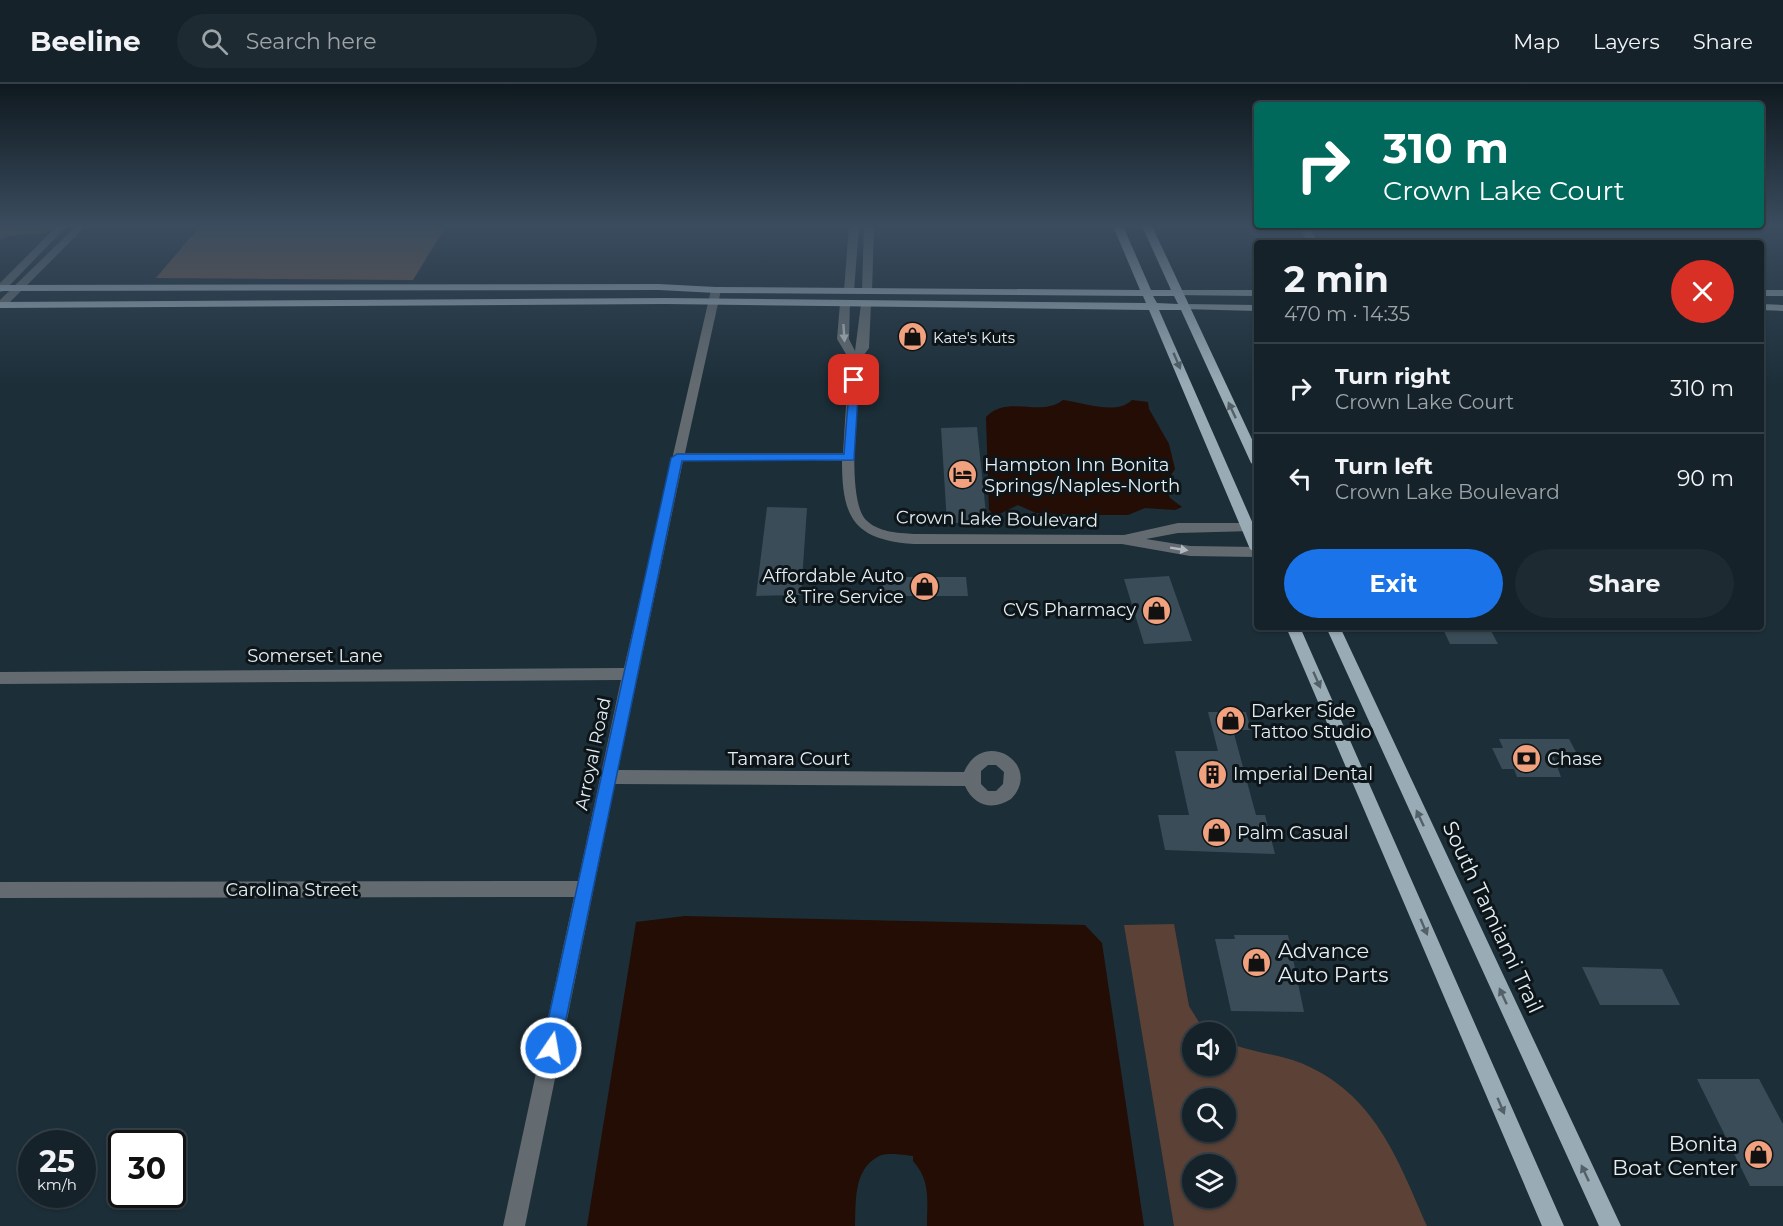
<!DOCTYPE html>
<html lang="en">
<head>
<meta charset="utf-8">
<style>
  body { margin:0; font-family:Montserrat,sans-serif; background:#1e2a32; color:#f1f3f6; height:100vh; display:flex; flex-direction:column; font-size:22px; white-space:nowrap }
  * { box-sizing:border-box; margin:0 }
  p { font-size:20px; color:#9da4a8 }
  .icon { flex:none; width:33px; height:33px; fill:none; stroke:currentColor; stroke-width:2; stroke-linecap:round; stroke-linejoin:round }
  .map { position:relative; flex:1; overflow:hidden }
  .drawer { position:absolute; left:1254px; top:156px; width:510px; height:390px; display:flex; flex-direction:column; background:#15222a; border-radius:6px; box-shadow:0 2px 4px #0004,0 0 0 2px #343f47 }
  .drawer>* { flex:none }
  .top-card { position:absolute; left:1254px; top:18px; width:510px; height:126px; border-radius:6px; box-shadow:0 2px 4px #0004,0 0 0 2px #343f47; background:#00695c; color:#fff; overflow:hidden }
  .tools { position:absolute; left:1182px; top:938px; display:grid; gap:12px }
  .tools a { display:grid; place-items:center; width:54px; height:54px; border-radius:50%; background:#15222a; box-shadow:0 2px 4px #0004,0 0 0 2px #343f47; font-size:30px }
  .speed { position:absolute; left:18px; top:1046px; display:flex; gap:12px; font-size:30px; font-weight:700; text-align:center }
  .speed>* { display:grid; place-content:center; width:78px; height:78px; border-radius:50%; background:#15222a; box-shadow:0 2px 4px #0004,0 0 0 2px #343f47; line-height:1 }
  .speed small { font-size:15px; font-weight:400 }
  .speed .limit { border:3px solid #111; border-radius:9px; background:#fff; color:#111 }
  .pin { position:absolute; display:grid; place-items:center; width:51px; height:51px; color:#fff; margin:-26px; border-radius:12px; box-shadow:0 3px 9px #0006 }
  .me { position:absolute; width:66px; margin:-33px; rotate:12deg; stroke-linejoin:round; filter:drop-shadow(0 0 4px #0008) }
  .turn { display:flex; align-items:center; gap:21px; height:126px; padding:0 30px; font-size:27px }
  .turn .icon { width:78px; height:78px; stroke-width:2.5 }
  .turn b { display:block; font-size:42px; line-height:51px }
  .round { display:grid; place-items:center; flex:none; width:63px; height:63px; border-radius:32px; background:#1e2a32 }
  .overview { display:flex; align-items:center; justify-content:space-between; height:102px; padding:0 30px }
  h1 { font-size:36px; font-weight:700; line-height:45px }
  .cta { display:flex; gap:12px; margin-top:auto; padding:12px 30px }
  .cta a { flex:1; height:69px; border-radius:36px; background:#1a73e8; color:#fff; font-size:24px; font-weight:700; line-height:69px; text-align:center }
  .cta a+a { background:#1e2a32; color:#f1f3f6 }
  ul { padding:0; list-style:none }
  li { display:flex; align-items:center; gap:18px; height:90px; padding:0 30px; border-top:2px solid #343f47 }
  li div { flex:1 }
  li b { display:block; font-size:22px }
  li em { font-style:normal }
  header { display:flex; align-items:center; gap:36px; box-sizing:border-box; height:84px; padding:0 30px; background:#15222a; border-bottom:2px solid #343f47 }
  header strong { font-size:28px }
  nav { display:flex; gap:33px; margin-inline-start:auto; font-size:21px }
  .search { width:420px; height:54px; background:#1e2a32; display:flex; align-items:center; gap:15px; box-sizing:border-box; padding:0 21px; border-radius:33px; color:#9da4a8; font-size:22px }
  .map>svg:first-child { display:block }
  .green { fill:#5b4136; fill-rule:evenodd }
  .forest { fill:#715549 }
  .water { fill:#230d04 }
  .building { fill:#394c57 }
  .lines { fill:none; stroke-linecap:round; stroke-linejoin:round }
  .minor { fill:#636b70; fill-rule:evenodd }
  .secondary { fill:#818f97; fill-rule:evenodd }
  .primary { fill:#99abb5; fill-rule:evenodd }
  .oneway { fill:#b0bac0 }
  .oneway2 { fill:#536067 }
  .route { fill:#1a73e8; stroke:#114b97; stroke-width:1.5 }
  .labels { text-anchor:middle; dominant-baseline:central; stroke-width:6; stroke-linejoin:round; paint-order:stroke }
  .far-poi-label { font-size:15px; fill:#e3eef5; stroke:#0d1519; text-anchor:start }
  .poi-label { font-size:18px; fill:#e3eef5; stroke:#0d1519; text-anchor:start }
  .street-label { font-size:18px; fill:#e3eef5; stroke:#0d1519 }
  .near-street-label { font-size:21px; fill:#e3eef5; stroke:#0d1519 }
  .near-poi-label { font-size:21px; fill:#e3eef5; stroke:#0d1519; text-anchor:start }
</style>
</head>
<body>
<header>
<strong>Beeline</strong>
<div class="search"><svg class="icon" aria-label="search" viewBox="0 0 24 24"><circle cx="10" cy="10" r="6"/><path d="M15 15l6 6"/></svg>Search here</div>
<nav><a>Map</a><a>Layers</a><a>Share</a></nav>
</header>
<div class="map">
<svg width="1783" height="1142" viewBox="0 0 1783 1142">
  <rect width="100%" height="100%" fill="#1c2e38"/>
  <path class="green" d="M1174 840 1189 922 1205 948H1192V981H1226V958C1250 968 1277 970 1301 979 1375 1010 1397 1074 1427 1142H1174L1124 841ZM1192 1014H1226V1047H1192ZM1192 1080H1226V1113H1192Z"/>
  <path class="forest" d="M0 142H53L46 149 9 152 0 156Z
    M200 142H446L413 196 156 194Z"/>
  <path class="water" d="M1063 316C1082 318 1116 332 1132 316L1148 318 1149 325 1169 360 1175 385 1164 401 1170 414 1182 423 1175 426 1145 424 1128 431H1087L1036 429 1018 421 995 432 989 426 986 333C1008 310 1040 334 1063 316Z
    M685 832 1085 841 1102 859 1144 1142H927C927 1116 931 1097 913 1077V1072C904 1071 888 1068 879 1072 853 1085 856 1118 855 1142H587L636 838Z"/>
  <path class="building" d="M977 343 987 439H947L941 344Z
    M767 423 807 424 801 511 756 512Z
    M1169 492 1192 557 1144 560 1124 495Z
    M883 493H966L968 512H883Z
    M1442 543H1489L1498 560H1450Z
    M1208 628H1246L1251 646H1233L1256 731H1265L1275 770 1165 766 1158 731H1189L1175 667H1218Z
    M1499 655H1569L1576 668H1552L1561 693H1517L1514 685H1502L1492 664H1503Z
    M1234 851H1288L1304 928 1231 927 1215 855H1235Z
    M1582 883 1662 885 1680 921H1600Z
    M1697 995H1759L1783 1040V1102H1750Z"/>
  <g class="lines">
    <path class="minor" d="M57 142H67L4 207 0 208V199Z
      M76 142H86L5 223 0 224V216Z
      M849 142H859L854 207 849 210 844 207Z
      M864 142H874L872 207 867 210 862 207Z
      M1299 142H1309L1318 159H1308Z
      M716 203 721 206 685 369H843L849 275 837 255 840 219 845 216 850 219 849 255 855 267 861 220 866 217 871 220 869 264 861 275C858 307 845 415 866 436 878 448 897 449 914 450L1124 451 1178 439H1248L1253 441 1255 444 1253 447 1178 449 1146 455 1190 462 1257 463V473L1190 472 1122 460H914C854 456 842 434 842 377H683L618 686 964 688C984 642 1044 681 1011 715 993 727 974 722 965 702L615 700 525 1142H503L574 813 0 814V798L578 797 621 596 0 600V588L624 584 711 206ZM988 681H996L1004 688 1003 700 996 707H988L981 700V687Z"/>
    <path class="secondary" d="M1178 206H1257V212L1174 211V207Z
      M1761 206H1783V212H1761Z
      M1185 220 1257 221V227L1181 225 1180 223Z
      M1761 220 1783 221V227L1761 226Z"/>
    <path class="primary" d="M1113 142H1123L1151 206H1171L1142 142H1152L1257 366V383L1251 379 1181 226H1159L1257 449V470L1250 465 1149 226 666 220 0 224V218L666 214 1146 219 1143 212 716 209 659 206 0 207V201L659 200 716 203 1140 206ZM1153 212H1174L1178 220 1157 219Z
      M1286 543H1300L1564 1142H1542Z
      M1326 543H1340L1621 1142H1599Z"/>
  </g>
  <defs><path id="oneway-solid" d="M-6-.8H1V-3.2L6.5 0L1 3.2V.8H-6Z" transform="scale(1.5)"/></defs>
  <g class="oneway">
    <use href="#oneway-solid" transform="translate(844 249) rotate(86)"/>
    <use href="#oneway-solid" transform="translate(1179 465) rotate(9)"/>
  </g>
  <g class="oneway2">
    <use href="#oneway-solid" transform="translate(1177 277) rotate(67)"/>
    <use href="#oneway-solid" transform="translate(1232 326) rotate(-115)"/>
    <use href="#oneway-solid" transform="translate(1317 596) rotate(66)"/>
    <use href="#oneway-solid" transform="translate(1420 734) rotate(-115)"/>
    <use href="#oneway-solid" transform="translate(1424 843) rotate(67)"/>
    <use href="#oneway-solid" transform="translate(1503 912) rotate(-115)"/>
    <use href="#oneway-solid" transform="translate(1501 1022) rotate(67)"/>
    <use href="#oneway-solid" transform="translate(1585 1089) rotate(-115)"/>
  </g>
  <linearGradient id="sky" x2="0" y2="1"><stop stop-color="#0f191f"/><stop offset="0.47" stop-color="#3a4c5e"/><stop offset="1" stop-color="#3a4c5e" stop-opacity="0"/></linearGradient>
  <rect width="1783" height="301" fill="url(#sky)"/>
  <path class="route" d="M850 294 859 296 854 376 682 377 560 964 558 971 551 973 545 971 542 964 671 374 677 370H844Z"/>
  <defs>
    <symbol id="shop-disc" viewBox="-11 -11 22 22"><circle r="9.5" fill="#f2a17e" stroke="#0d1519"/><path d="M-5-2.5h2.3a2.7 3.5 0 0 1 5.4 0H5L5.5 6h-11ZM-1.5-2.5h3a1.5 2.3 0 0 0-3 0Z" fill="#111"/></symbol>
    <symbol id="hotel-disc" viewBox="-11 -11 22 22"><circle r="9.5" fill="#f2a17e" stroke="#0d1519"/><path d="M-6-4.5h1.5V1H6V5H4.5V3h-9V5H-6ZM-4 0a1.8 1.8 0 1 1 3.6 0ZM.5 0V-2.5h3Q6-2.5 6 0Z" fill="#111"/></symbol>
    <symbol id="bank-disc" viewBox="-11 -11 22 22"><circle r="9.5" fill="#f2a17e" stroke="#0d1519"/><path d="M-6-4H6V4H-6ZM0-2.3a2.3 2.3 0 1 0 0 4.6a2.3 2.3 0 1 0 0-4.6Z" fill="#111"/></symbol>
    <symbol id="building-disc" viewBox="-11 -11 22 22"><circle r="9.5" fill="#f2a17e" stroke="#0d1519"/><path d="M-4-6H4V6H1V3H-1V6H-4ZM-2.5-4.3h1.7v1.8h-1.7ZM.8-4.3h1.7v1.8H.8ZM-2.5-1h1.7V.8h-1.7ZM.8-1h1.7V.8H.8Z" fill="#111"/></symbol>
  </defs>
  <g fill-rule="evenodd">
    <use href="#shop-disc" x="896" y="236" width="33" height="33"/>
    <use href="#hotel-disc" x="946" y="374" width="33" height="33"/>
    <use href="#shop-disc" x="908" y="486" width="33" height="33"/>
    <use href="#shop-disc" x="1140" y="510" width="33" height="33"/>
    <use href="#shop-disc" x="1214" y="620" width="33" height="33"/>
    <use href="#bank-disc" x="1510" y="658" width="33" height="33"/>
    <use href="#building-disc" x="1196" y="674" width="33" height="33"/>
    <use href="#shop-disc" x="1200" y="732" width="33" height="33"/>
    <use href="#shop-disc" x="1240" y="862" width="33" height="33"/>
    <use href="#shop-disc" x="1742" y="1054" width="33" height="33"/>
  </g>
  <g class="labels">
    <g class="far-poi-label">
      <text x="933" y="253">Kate's Kuts</text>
    </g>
    <g class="poi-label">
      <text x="984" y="381">Hampton Inn Bonita<tspan x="984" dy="21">Springs/Naples-North</tspan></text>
      <text x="904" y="492" text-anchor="end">Affordable Auto<tspan x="904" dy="21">&amp; Tire Service</tspan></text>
      <text x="1136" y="526" text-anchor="end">CVS Pharmacy</text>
      <text x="1251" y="627">Darker Side<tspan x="1251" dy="21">Tattoo Studio</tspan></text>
      <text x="1547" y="675">Chase</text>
      <text x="1233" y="690">Imperial Dental</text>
      <text x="1237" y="749">Palm Casual</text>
    </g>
    <g class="street-label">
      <text transform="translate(997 435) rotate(1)">Crown Lake Boulevard</text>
      <text x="315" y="572">Somerset Lane</text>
      <text transform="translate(593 670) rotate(-78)">Arroyal Road</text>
      <text x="789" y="675">Tamara Court</text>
      <text x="292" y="806">Carolina Street</text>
    </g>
    <g class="near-street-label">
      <text transform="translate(1493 833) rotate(65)">South Tamiami Trail</text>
    </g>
    <g class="near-poi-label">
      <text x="1278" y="866">Advance<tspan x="1278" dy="24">Auto Parts</tspan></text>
      <text x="1738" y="1059" text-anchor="end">Bonita<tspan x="1738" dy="24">Boat Center</tspan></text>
    </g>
  </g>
</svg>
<div class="tools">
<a><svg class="icon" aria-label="sound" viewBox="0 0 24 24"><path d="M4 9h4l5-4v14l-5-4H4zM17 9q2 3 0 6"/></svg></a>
<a><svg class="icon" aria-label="search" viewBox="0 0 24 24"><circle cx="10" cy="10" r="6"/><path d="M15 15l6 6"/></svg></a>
<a><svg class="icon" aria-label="layers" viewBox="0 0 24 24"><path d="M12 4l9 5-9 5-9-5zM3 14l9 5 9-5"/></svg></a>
</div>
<div class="speed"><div>25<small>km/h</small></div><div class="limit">30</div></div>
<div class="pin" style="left:854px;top:296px;background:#d93025"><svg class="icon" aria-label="arrive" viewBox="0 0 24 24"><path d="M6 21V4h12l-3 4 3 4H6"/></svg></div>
<svg class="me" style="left:551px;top:964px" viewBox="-20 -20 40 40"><circle r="17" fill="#1a73e8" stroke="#fff" stroke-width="3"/><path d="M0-11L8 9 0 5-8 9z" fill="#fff"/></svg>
<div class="top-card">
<div class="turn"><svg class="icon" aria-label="right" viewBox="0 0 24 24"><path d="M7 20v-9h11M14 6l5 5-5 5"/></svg><div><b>310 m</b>Crown Lake Court</div></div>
</div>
<section class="drawer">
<div class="overview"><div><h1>2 min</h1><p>470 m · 14:35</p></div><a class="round" style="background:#d93025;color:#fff"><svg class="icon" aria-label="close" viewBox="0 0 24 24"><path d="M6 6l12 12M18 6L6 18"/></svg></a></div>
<ul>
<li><svg class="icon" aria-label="right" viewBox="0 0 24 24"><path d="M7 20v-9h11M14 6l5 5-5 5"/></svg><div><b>Turn right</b><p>Crown Lake Court</p></div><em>310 m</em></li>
<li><svg class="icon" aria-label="left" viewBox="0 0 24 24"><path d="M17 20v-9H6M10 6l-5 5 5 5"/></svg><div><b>Turn left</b><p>Crown Lake Boulevard</p></div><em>90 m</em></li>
</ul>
<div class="cta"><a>Exit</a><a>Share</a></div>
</section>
</div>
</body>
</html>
